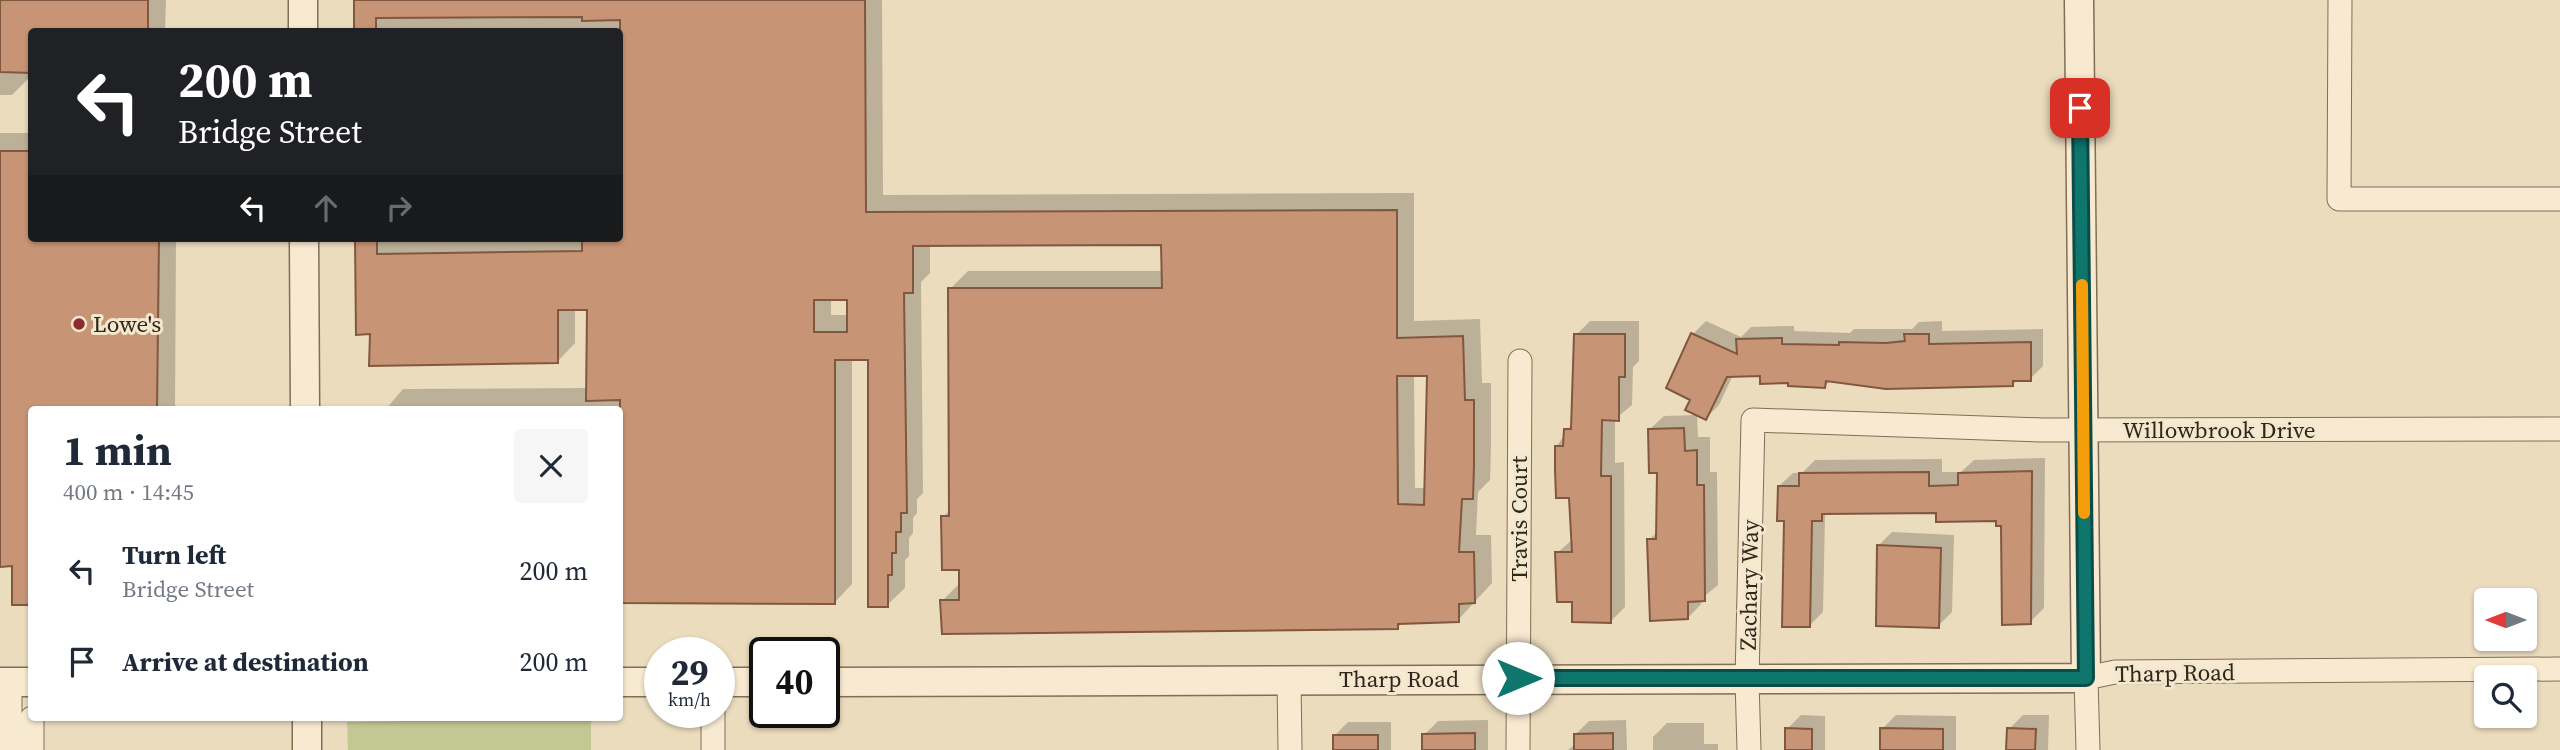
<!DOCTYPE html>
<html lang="en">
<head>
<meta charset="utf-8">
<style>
  body { margin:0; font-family:"Source Serif 4",serif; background:#f6f6f7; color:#1f2937; height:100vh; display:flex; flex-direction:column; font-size:26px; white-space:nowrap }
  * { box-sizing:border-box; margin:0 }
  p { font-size:23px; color:#747a83 }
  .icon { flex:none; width:38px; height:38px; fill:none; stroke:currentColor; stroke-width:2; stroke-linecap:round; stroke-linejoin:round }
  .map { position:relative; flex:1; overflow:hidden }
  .side { position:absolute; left:28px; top:406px; width:595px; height:315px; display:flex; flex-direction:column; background:#fff; border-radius:7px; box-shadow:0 2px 5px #0004 }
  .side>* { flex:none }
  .banner { position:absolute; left:28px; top:28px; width:595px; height:214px; border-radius:7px; box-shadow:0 2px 5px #0004; background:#202124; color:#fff; overflow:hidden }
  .needle { width:46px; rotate:270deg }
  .tools { position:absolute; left:2474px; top:588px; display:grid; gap:14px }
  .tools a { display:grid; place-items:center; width:63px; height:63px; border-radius:7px; background:#fff; box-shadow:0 2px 5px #0004; font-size:35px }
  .speed { position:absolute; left:644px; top:637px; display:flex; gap:14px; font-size:35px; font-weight:700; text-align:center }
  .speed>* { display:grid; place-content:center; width:91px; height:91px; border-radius:50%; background:#fff; box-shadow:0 2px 5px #0004; line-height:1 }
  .speed small { font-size:18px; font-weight:400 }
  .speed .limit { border:4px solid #111; border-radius:10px; background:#fff; color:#111 }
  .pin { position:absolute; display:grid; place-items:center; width:60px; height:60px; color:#fff; margin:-30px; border-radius:14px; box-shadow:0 4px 10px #0006 }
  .me { position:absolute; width:77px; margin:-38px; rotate:90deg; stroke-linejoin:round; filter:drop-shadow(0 0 5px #0008) }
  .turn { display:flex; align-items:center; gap:24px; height:147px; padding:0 35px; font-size:32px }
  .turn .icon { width:91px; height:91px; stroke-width:2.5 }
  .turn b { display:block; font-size:49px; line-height:60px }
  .lanes { display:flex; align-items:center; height:66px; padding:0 35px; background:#0003; justify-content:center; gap:35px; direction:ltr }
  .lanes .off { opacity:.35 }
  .round { display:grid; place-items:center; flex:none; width:74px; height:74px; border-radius:7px; background:#f6f6f7 }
  .overview { display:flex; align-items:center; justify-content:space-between; height:119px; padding:0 35px }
  h1 { font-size:42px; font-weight:700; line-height:52px }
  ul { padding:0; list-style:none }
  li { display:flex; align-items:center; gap:21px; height:91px; padding:0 35px }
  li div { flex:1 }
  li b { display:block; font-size:26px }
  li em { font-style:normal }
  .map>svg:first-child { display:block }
  .green { fill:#c3c893 }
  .shadow { fill:#0003; fill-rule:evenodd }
  .building { fill:#c79576; stroke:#80573f; stroke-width:2; fill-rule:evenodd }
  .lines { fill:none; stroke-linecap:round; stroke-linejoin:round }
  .minor-casing { stroke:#826d58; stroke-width:25 }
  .tertiary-casing { stroke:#826d58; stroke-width:31 }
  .minor { stroke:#f7ead1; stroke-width:23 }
  .tertiary { stroke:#f7ead1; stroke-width:28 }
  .route-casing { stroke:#0a4d48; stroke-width:18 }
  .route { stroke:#0f766e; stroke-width:12 }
  .slow { stroke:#f59e0b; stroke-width:12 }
  .poi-dot { fill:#8e2b2f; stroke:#f3e7ce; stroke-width:2.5 }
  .labels { text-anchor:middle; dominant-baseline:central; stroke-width:6; stroke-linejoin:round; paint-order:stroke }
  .poi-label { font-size:23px; fill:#32261c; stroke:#f3e7ce; text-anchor:start }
  .street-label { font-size:23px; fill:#32261c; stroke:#f3e7ce }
</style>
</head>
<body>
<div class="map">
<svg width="2560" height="750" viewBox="0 0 2560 750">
  <rect width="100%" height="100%" fill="#ebdcbe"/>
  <path class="green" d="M591 718V750H348L347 722Z"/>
  <path class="shadow" d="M0 0H166L165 32H32L30 77 12 95H0Z
    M355 0H882L883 195 1414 193V321L1480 319 1482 383H1491V446L1490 480 1478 492 1476 535H1491L1492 583 1458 620 1402 623 1397 628 942 601 960 583V568L943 517 951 509 950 289 968 271H1163V243L930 244V273L921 282 923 493 917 499V513L913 518V533L909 538V556L905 560V588L887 605 870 358H852V584L835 602H620V410H385L403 389 588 388 589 308H575V343L558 361 372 333 357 238H620V32H356ZM831 298H849V315H831ZM1414 374H1428L1426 488H1415Z
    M0 133H32V238H176L175 410H32L14 565H0Z
    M1590 321H1639V361L1633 367 1632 405 1615 419V463L1624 462 1625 607 1611 621 1574 600 1557 553 1573 539 1570 496 1557 446 1573 422 1576 335Z
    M1706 321 1741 337 1751 327 1794 326V331L1850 333 1854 329H1912L1919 322 1942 321V331L2043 329V366L2030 379H2018L2013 385 1831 380 1825 386 1762 374 1733 375 1719 405 1706 418 1692 399 1693 334Z
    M1697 415 1698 437H1710V472H1717L1718 585 1701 599V604L1688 618 1649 540 1658 531 1659 471 1650 429 1664 416Z
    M2045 458 2044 608 2030 622 2003 524 1998 519 1938 512H1828L1825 516 1823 612 1809 626 1779 486 1793 473H1802L1815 460 1942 459V472H1961L1974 460Z
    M1892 532 1954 535 1952 612 1938 626 1878 546Z
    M1801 715 1825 716V750H1787V729Z
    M1896 715 1956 716V750H1881L1882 729Z
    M2023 715H2049L2048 750H2008L2009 729Z
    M1488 720V750H1424V735L1438 721Z
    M1626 720 1627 750H1568L1575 744V735L1589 721Z
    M1348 722H1391V750H1334V736Z
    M1667 723H1704V744H1718V750H1653V737Z"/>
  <path class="building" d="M0 0H148V32H32V73L0 72Z
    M354 0H865L866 212 1397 210V338L1463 336 1465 400H1474V465L1473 499H1462L1459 552H1474L1475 603 1459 604V622L1398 624V629L942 634 940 600H959V570H942L941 516H949L948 288H1162L1161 245 913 246V293H904L907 513H901V532H896V553H892V575H888V607H868V360H835V604L620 603V400L586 401 587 310H558V363L369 366 370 334 356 335 355 238H377V254L582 251V238H620V20L582 21V17L376 18V32H354ZM814 300H847V332H814ZM1397 376H1427L1424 505 1398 504Z
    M0 151H32V238H159L157 410H32V605H12V566L0 567Z
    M1691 333 1737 354 1736 339 1782 338V344L1839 345V342L1886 343 1905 341 1904 334H1929V344L2031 342V381H2013V386L1886 389 1826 381 1825 388 1788 386V383L1760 384V376L1727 377 1706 420 1685 410 1690 400 1666 388Z
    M1574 334H1625V377H1619V421L1602 420 1601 476H1611V623L1572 622V602H1557L1555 552H1572L1569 498H1556L1555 469V446H1563L1564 429H1571Z
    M1684 428 1685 451 1697 450V485H1704L1705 601 1688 602V619L1650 621 1647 539H1656L1657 473H1649L1648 429Z
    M2032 471 2031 624 2002 625 2001 526H1996V521L1936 522V513L1822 514V521H1812L1810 627H1782L1784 521H1777L1778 486H1799V473L1929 472V486L1958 485V473Z
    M1877 545 1941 548 1939 628 1876 626Z
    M1785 728 1812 729V750H1785Z
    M1880 728 1943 729V750H1880Z
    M2007 728 2036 729 2035 750H2006Z
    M1475 733V750H1422V734Z
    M1613 733V750H1574V734Z
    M1333 735H1378V750H1333Z"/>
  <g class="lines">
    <defs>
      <path id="minor" d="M2340 0 2339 199H2560
        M1289 679 1290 750
        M713 712V750
        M32 718V750
        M10 750V682
        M1518 750 1520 361
        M1749 750 1747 680 1753 420 2043 430 2560 429
        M2088 750 2086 678 2115 672 2560 669"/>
      <path id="tertiary" d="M303 0V32
        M304 238 305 410
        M0 682H32
        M620 682H660
        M719 682H765
        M824 682 2086 678 2079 0
        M307 718V750"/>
    </defs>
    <use href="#minor" class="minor-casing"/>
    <use href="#tertiary" class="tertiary-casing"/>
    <use href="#minor" class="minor"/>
    <use href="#tertiary" class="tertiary"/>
  </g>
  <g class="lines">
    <defs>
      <path id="route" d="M1518 678H2086L2080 108"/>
    </defs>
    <use href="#route" class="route-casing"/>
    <use href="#route" class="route"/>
    <path class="slow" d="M2082 285 2084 513"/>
  </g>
  <circle class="poi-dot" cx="79" cy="324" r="7"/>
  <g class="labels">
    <g class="poi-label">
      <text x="93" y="324">Lowe's</text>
    </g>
    <g class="street-label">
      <text x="2219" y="430">Willowbrook Drive</text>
      <text transform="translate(1519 519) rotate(-90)">Travis Court</text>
      <text transform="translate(1749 585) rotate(-89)">Zachary Way</text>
      <text transform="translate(2175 673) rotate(-1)">Tharp Road</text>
      <text x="1399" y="679">Tharp Road</text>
    </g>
  </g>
</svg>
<div class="tools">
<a><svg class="needle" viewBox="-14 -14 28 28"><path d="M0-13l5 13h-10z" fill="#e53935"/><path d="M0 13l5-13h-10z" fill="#747a83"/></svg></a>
<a><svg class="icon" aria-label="search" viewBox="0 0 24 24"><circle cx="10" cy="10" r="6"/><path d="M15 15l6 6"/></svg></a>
</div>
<div class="speed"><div>29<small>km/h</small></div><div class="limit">40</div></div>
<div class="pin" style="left:2080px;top:108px;background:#d93025"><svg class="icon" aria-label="arrive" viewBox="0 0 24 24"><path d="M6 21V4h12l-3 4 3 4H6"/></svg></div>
<svg class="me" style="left:1518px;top:678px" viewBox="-20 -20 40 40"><circle r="19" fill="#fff"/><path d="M0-13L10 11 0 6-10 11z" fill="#0f766e"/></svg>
<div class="banner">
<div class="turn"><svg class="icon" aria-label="left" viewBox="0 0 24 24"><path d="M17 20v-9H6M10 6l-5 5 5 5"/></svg><div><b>200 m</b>Bridge Street</div></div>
<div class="lanes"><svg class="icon" aria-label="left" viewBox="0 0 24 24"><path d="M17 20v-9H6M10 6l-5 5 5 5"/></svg><svg class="icon off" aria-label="ahead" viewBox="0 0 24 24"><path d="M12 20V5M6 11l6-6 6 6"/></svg><svg class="icon off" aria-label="right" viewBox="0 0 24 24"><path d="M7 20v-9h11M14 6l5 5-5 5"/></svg></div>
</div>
<section class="side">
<div class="overview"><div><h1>1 min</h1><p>400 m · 14:45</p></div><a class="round"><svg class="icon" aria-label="close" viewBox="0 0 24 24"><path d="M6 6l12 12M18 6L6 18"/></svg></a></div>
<ul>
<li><svg class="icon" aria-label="left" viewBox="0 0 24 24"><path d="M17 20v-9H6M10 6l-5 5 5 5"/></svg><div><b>Turn left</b><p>Bridge Street</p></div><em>200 m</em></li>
<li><svg class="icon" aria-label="arrive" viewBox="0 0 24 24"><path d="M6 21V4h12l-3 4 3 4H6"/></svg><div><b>Arrive at destination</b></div><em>200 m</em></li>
</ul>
</section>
</div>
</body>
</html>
